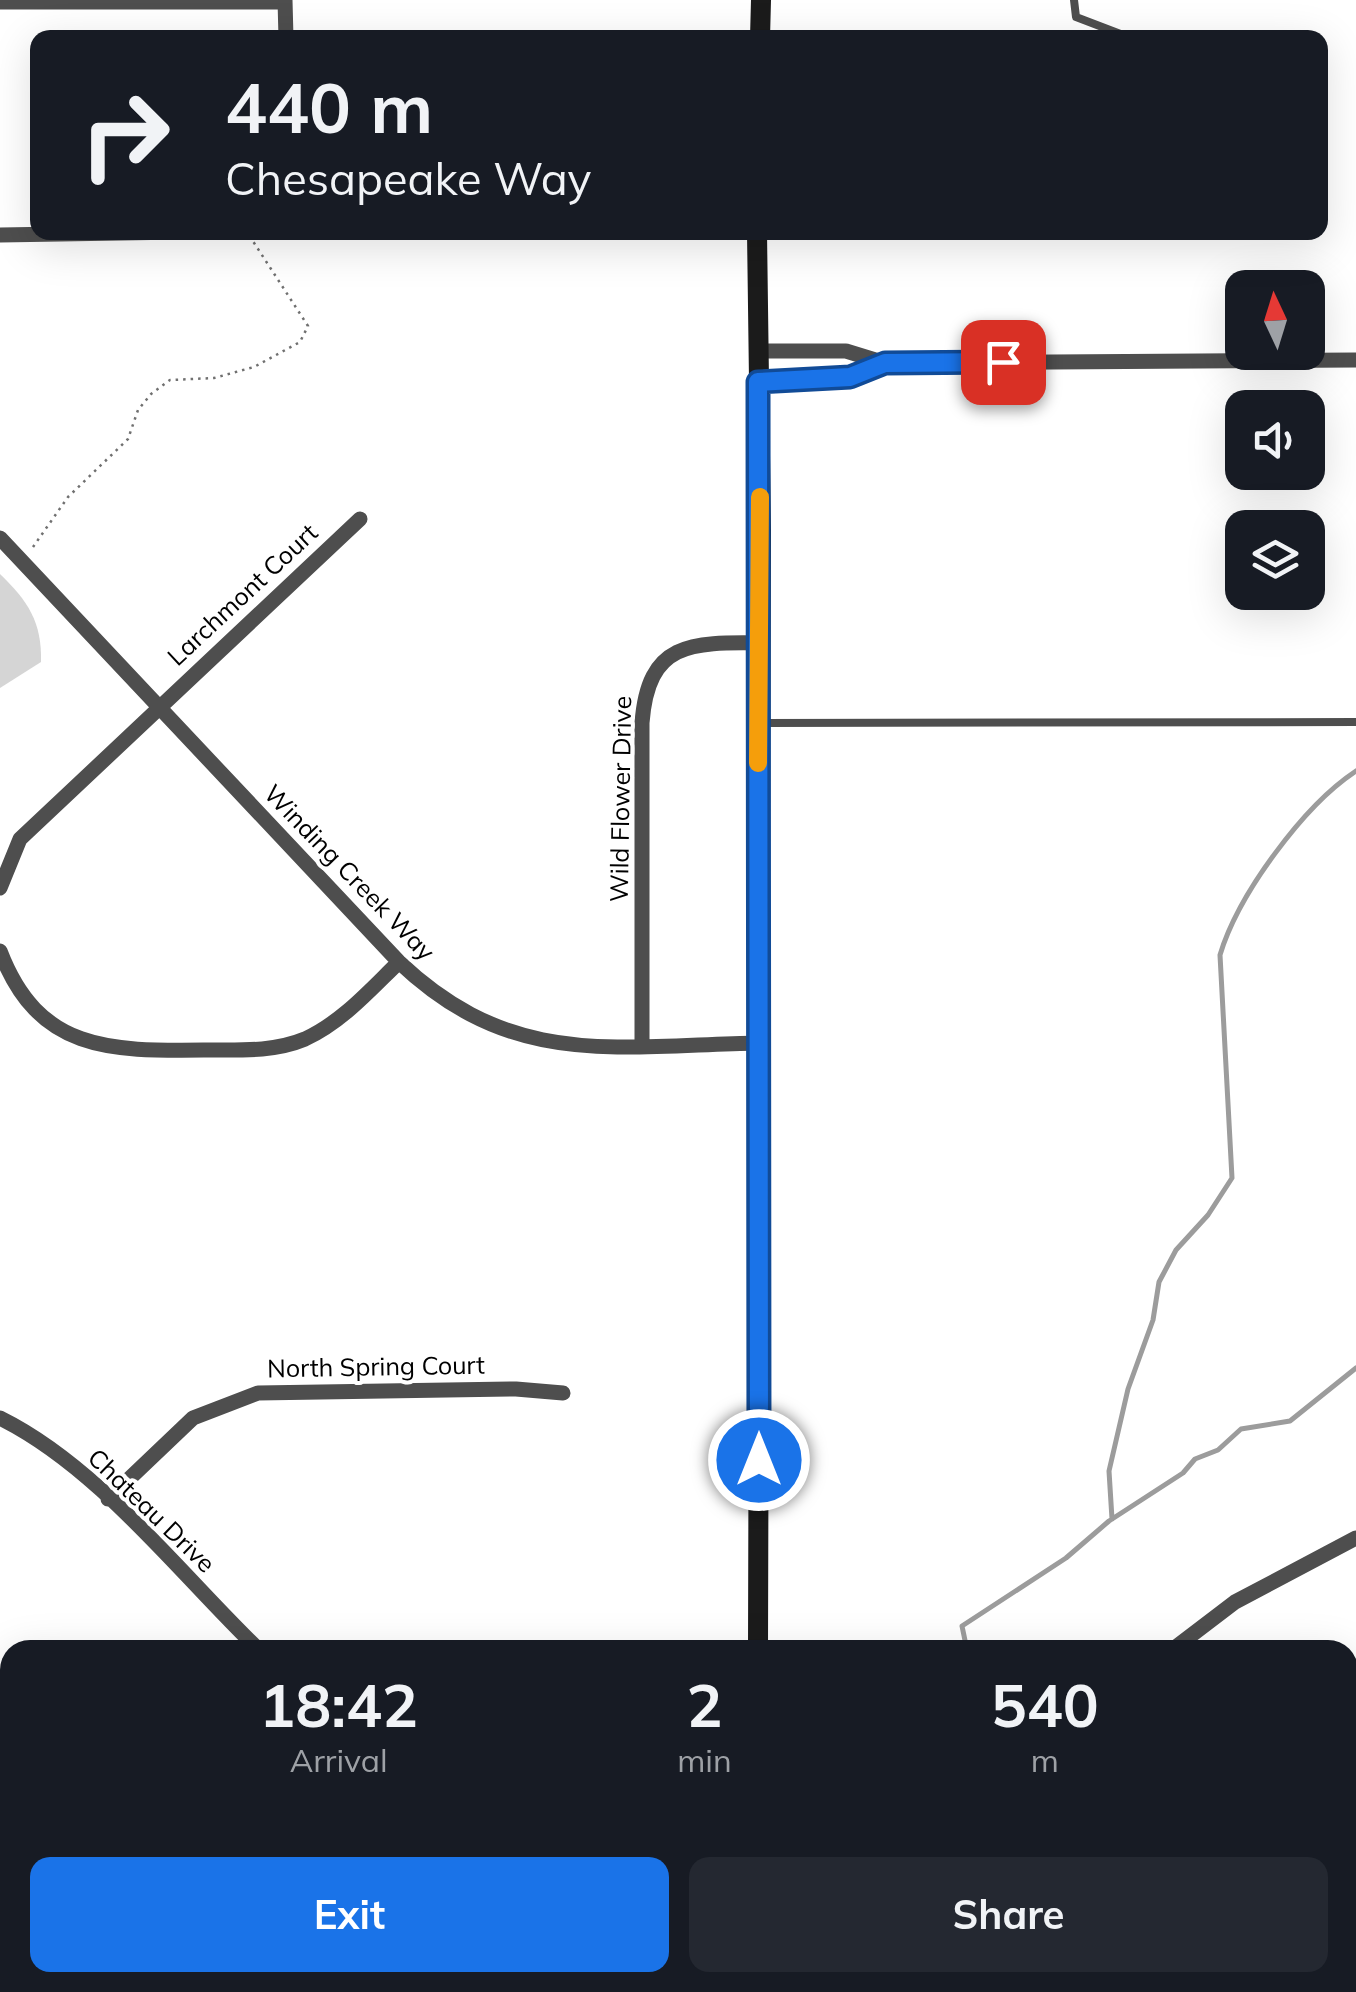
<!DOCTYPE html>
<html lang="en">
<head>
<meta charset="utf-8">
<style>
  body { margin:0; font-family:Mulish,sans-serif; background:#242831; color:#f1f3f6; height:100vh; display:flex; flex-direction:column; font-size:38px; white-space:nowrap }
  * { box-sizing:border-box; margin:0 }
  p { font-size:32px; color:#9ea1a6 }
  .icon { flex:none; width:55px; height:55px; fill:none; stroke:currentColor; stroke-width:2; stroke-linecap:round; stroke-linejoin:round }
  .map { position:relative; flex:1; overflow:hidden }
  .side { position:absolute; left:0px; top:1640px; width:1358px; height:352px; display:flex; flex-direction:column; background:#171b24; border-radius:30px 30px 0 0; box-shadow:0 10px 40px #0002 }
  .side>* { flex:none }
  .banner { position:absolute; left:30px; top:30px; width:1298px; height:210px; border-radius:20px; box-shadow:0 10px 40px #0002; background:#171b24; color:#f1f3f6; overflow:hidden }
  .needle { width:65px; rotate:356deg }
  .fabs { position:absolute; left:1225px; top:270px; display:grid; gap:20px }
  .fabs a { display:grid; place-items:center; width:100px; height:100px; border-radius:20px; background:#171b24; box-shadow:0 10px 40px #0002; font-size:50px }
  .pin { position:absolute; display:grid; place-items:center; width:85px; height:85px; color:#fff; margin:-42px; border-radius:20px; box-shadow:0 5px 15px #0006 }
  .me { position:absolute; width:110px; margin:-55px; rotate:0deg; stroke-linejoin:round; filter:drop-shadow(0 0 8px #0008) }
  .turn { display:flex; align-items:center; gap:35px; height:210px; padding:0 30px; font-size:45px }
  .turn .icon { width:130px; height:130px; stroke-width:2.5 }
  .turn b { display:block; font-size:70px; line-height:85px }
  .eta { display:flex; justify-content:space-evenly; align-items:center; height:170px; text-align:center }
  .eta b { font-size:60px; font-weight:700; line-height:70px }
  .primary-button { display:flex; gap:20px; margin-top:auto; padding:20px 30px }
  .primary-button a { flex:1; height:115px; border-radius:20px; background:#1a73e8; color:#fff; font-size:40px; font-weight:700; line-height:115px; text-align:center }
  .primary-button a+a { background:#242831; color:#f1f3f6 }
  .map>svg:first-child { display:block }
  .green { fill:#d5d5d5 }
  .water { fill:#9c9c9c }
  .lines { fill:none; stroke-linecap:round; stroke-linejoin:round }
  .stream { stroke:#9c9c9c; stroke-width:5 }
  .path { stroke:#707070; stroke-width:2.5; stroke-dasharray:2.5 5; stroke-linecap:butt }
  .lane { stroke:#4e4e4e; stroke-width:8 }
  .street { stroke:#4e4e4e; stroke-width:15 }
  .secondary { stroke:#1b1b1b; stroke-width:20 }
  .route-casing { stroke:#114b97; stroke-width:25 }
  .route { stroke:#1a73e8; stroke-width:18 }
  .slow { stroke:#f59e0b; stroke-width:18 }
  .labels { text-anchor:middle; dominant-baseline:central; stroke-width:8; stroke-linejoin:round; paint-order:stroke }
  .street-label { font-size:25px; fill:#000; stroke:#fff }
</style>
</head>
<body>
<div class="map">
<svg width="1356" height="1992" viewBox="0 0 1356 1992">
  <rect width="100%" height="100%" fill="#fff"/>
  <path class="green" d="M0 574C28 601 42 622 41 662L0 688Z"/>
  <path class="water" d="M815 1983H902L903 1992H815Z"/>
  <g class="lines">
    <path class="stream" d="M1112 1519 1109 1471 1128 1389 1153 1320 1159 1282 1176 1250 1208 1215 1232 1178 1220 955C1238 895 1303 806 1356 771
      M967 1650 962 1626 1066 1558 1109 1521 1183 1473 1195 1459 1218 1450 1241 1429 1290 1421 1356 1368
      M576 1992 577 1982"/>
    <path class="path" d="M33 547 68 497 128 439 138 410 151 394 170 380 214 378 254 367 300 342 308 326 247 232"/>
    <path class="lane" d="M1074 0 1076 17 1131 38
      M762 723 1356 722"/>
    <path class="street" d="M285 0 286 38
      M0 2H285
      M0 235 181 232
      M758 351H846L885 363 1356 360
      M758 381 850 377 885 363
      M0 538 399 962C512 1069 614 1046 758 1043
      M0 888 20 839 360 519
      M0 951C39 1053 111 1051 207 1050 239 1050 274 1052 305 1039 342 1022 370 990 399 962
      M642 1045V723C648 642 690 642 761 643
      M0 1418C99 1467 179 1573 259 1650
      M108 1499 193 1418 258 1393 516 1389 563 1393
      M1172 1650 1235 1602 1356 1538
      M1348 1806 1356 1804
      M0 1880 10 1890
      M106 1982 115 1992
      M411 1992 417 1982
      M1040 1992V1982"/>
    <path class="secondary" d="M760 38 761 0
      M757 232 761 530 758 1650
      M757 1982V1992"/>
  </g>
  <g class="lines">
    <defs>
      <path id="route" d="M759 1460 758 382 850 377 885 363 1003 362"/>
    </defs>
    <use href="#route" class="route-casing"/>
    <use href="#route" class="route"/>
    <path class="slow" d="M758 763 760 497"/>
  </g>
  <g class="labels">
    <g class="street-label">
      <text transform="translate(242 594) rotate(-43)">Larchmont Court</text>
      <text transform="translate(620 799) rotate(-89)">Wild Flower Drive</text>
      <text transform="translate(350 872) rotate(46)">Winding Creek Way</text>
      <text transform="translate(376 1366) rotate(-1)">North Spring Court</text>
      <text transform="translate(152 1510) rotate(44)">Chateau Drive</text>
    </g>
  </g>
</svg>
<div class="fabs">
<a><svg class="needle" viewBox="-14 -14 28 28"><path d="M0-13l5 13h-10z" fill="#e53935"/><path d="M0 13l5-13h-10z" fill="#9ea1a6"/></svg></a>
<a><svg class="icon" aria-label="sound" viewBox="0 0 24 24"><path d="M4 9h4l5-4v14l-5-4H4zM17 9q2 3 0 6"/></svg></a>
<a><svg class="icon" aria-label="layers" viewBox="0 0 24 24"><path d="M12 4l9 5-9 5-9-5zM3 14l9 5 9-5"/></svg></a>
</div>
<div class="pin" style="left:1003px;top:362px;background:#d93025"><svg class="icon" aria-label="arrive" viewBox="0 0 24 24"><path d="M6 21V4h12l-3 4 3 4H6"/></svg></div>
<svg class="me" style="left:759px;top:1460px" viewBox="-20 -20 40 40"><circle r="17" fill="#1a73e8" stroke="#fff" stroke-width="3"/><path d="M0-11L8 9 0 5-8 9z" fill="#fff"/></svg>
<div class="banner">
<div class="turn"><svg class="icon" aria-label="right" viewBox="0 0 24 24"><path d="M7 20v-9h11M14 6l5 5-5 5"/></svg><div><b>440 m</b>Chesapeake Way</div></div>
</div>
<section class="side">
<div class="eta">
<div><b>18:42</b><p>Arrival</p></div>
<div><b>2</b><p>min</p></div>
<div><b>540</b><p>m</p></div>
</div>
<div class="primary-button"><a>Exit</a><a>Share</a></div>
</section>
</div>
</body>
</html>
